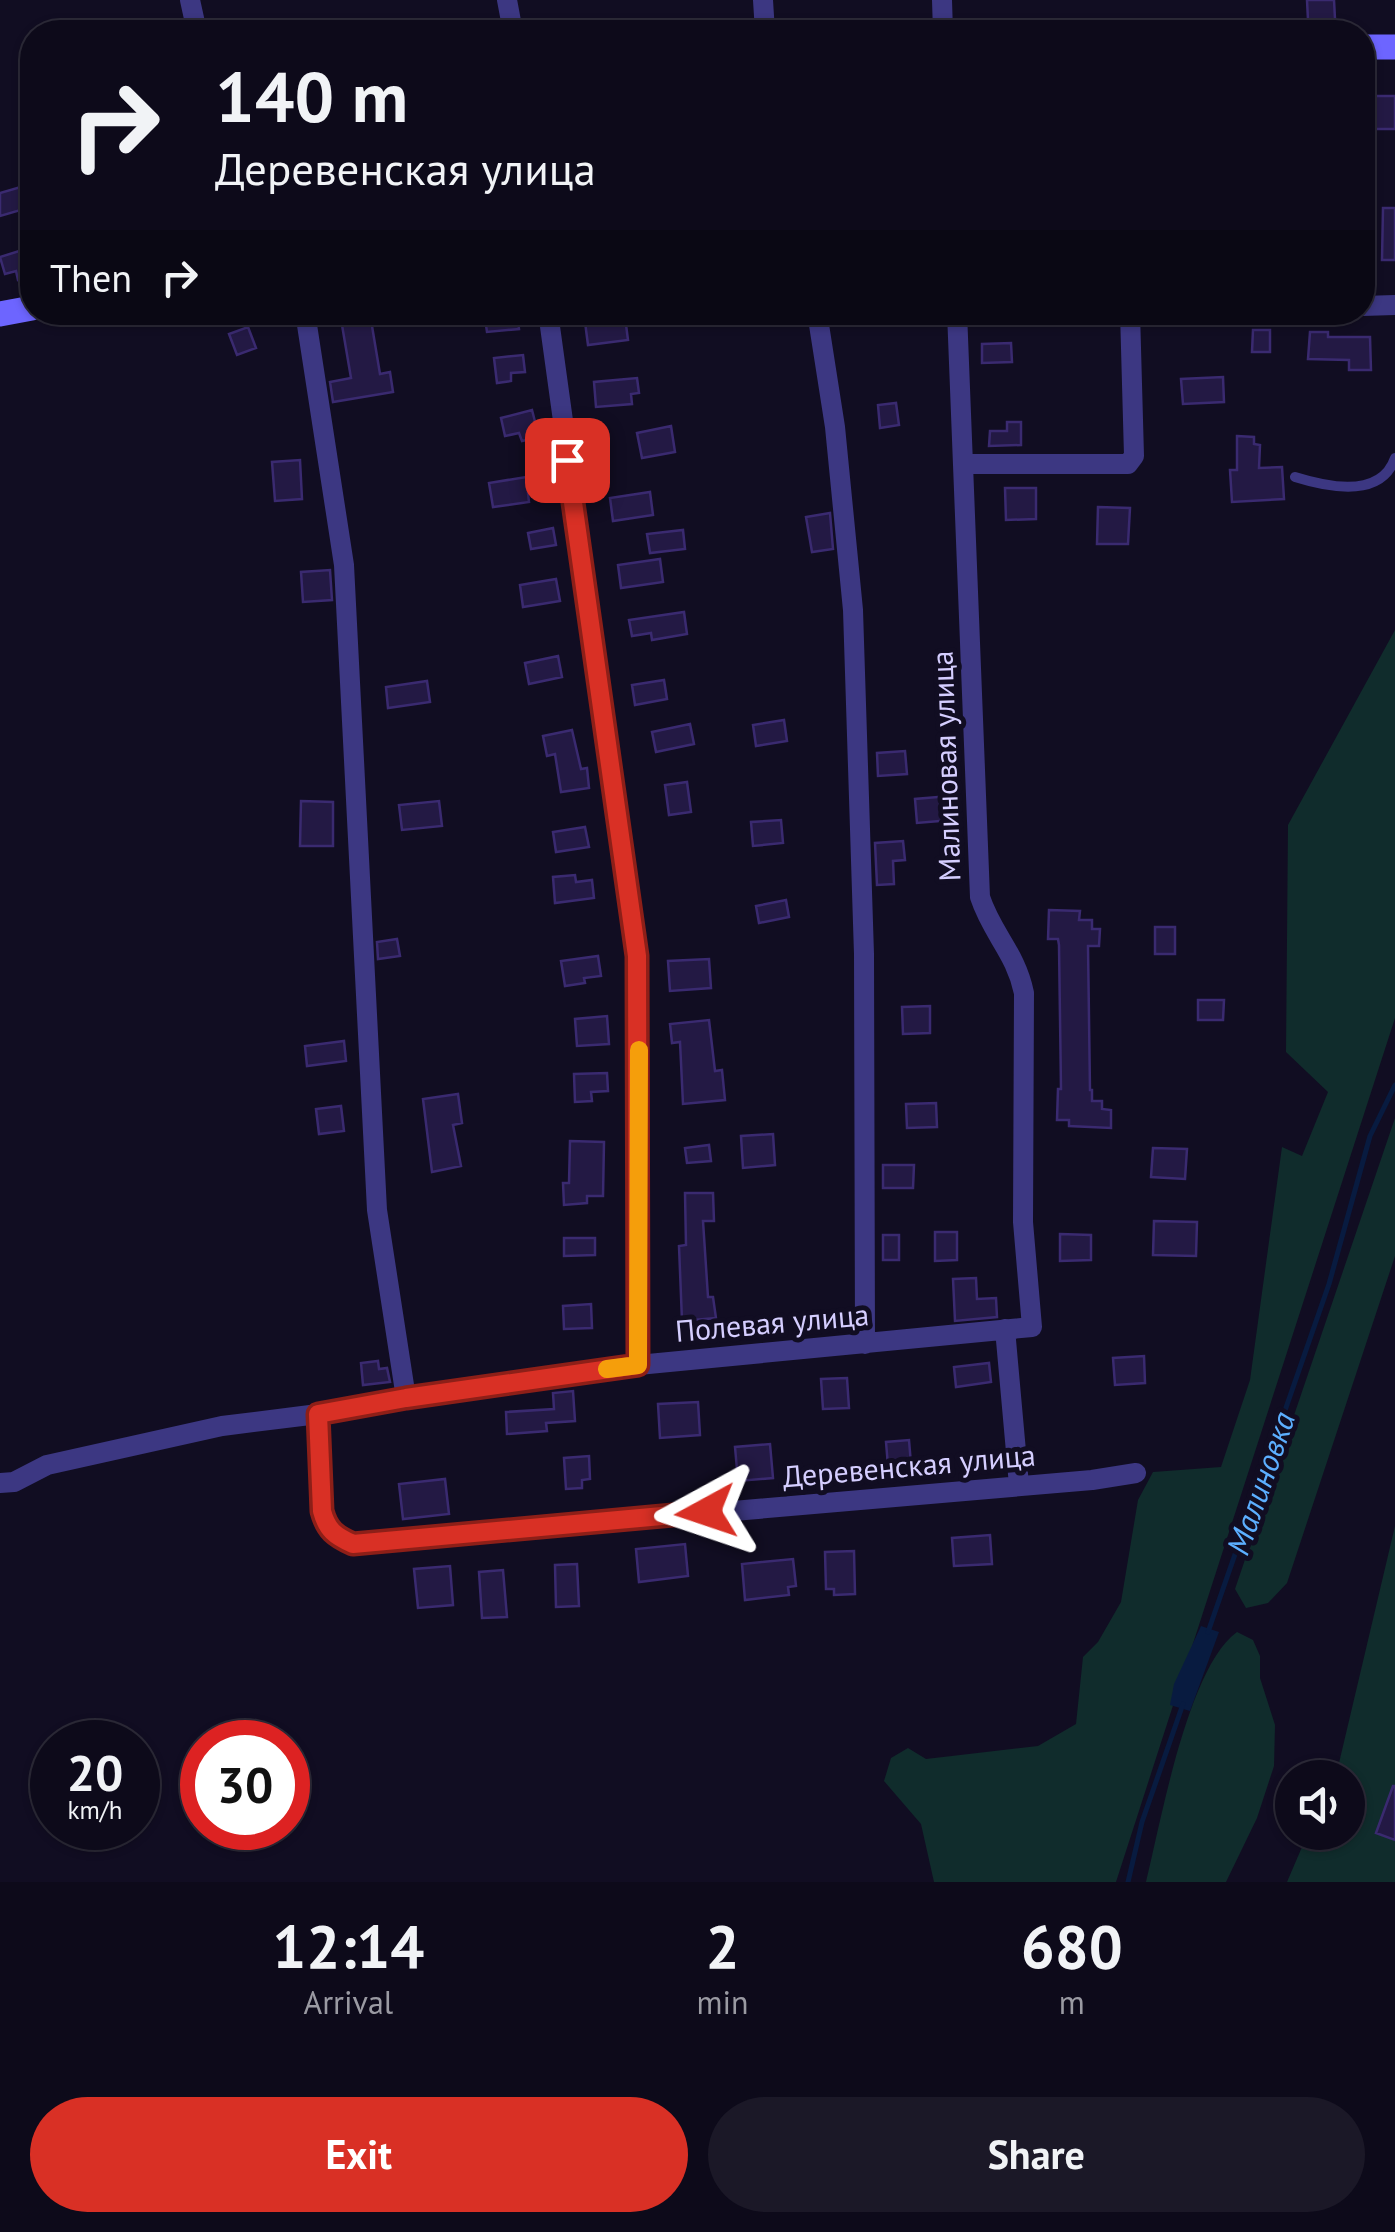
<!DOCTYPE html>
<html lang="en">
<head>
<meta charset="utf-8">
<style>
  body { margin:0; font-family:"PT Sans",sans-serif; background:#1b1827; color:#f1f3f6; height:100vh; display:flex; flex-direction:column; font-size:38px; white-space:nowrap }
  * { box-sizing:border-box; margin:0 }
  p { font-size:32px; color:#9a9aa2 }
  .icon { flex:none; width:55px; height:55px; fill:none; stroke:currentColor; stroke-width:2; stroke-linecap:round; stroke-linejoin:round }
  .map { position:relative; height:1882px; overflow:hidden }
  .side { display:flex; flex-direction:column; background:#0d0a1a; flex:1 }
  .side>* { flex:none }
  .banner { position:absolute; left:20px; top:20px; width:1355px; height:305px; border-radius:40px; box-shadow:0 2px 8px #0004,0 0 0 2px #2d2b39; background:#0d0a1a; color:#f1f3f6; overflow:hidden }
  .fabs { position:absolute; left:1275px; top:1760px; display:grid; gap:20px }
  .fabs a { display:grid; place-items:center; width:90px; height:90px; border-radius:50%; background:#0d0a1a; box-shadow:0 2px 8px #0004,0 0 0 2px #2d2b39; font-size:50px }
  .speed { position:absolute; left:30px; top:1720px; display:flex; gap:20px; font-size:50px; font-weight:700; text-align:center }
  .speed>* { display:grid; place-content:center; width:130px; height:130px; border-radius:50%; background:#0d0a1a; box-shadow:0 2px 8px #0004,0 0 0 2px #2d2b39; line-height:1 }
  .speed small { font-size:25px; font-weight:400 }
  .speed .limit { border:15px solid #d22; background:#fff; color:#111 }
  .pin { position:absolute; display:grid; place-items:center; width:85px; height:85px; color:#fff; margin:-42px; border-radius:20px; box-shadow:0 5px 15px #0006 }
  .me { position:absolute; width:110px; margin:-55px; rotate:265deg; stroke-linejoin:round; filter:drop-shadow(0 0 8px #0008) }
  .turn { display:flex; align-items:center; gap:35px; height:210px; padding:0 30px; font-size:45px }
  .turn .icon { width:130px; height:130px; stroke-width:2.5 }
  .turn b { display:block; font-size:70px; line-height:85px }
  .then { display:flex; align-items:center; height:95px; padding:0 30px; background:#0003; gap:20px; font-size:38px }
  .eta { display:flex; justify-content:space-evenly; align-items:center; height:170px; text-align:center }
  .eta b { font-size:60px; font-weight:700; line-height:70px }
  .action { display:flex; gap:20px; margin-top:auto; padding:20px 30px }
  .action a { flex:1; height:115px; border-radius:60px; background:#d93025; color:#fff; font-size:40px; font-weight:700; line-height:115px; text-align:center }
  .action a+a { background:#1b1827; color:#f1f3f6 }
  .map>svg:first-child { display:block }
  .green { fill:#102c2c }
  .water { fill:#081b40 }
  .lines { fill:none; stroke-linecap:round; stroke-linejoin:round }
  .stream { stroke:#081b40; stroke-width:5 }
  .building { fill:#231944; stroke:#3a2a70; stroke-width:2.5 }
  .lane { stroke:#3c3782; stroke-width:10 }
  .street { stroke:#3c3782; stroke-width:20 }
  .secondary { stroke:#6d65ff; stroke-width:25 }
  .route-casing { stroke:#8d1f18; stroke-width:25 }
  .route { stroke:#d93025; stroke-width:18 }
  .slow { stroke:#f59e0b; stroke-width:18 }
  .labels { text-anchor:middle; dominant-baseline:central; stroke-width:10; stroke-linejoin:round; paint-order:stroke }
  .street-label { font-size:30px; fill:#d5ceff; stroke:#110d22 }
  .water-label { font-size:32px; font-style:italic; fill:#5cafff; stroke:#110d22 }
</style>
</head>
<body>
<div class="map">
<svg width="1395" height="1882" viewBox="0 0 1395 1882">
  <rect width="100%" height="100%" fill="#110d22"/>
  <path class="green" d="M1395 630V1018L1116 1882H934L921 1824 884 1781 891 1758 908 1748 926 1759 1038 1746 1076 1724 1083 1657 1098 1642 1121 1602 1138 1500 1153 1472 1221 1467 1250 1380 1282 1147 1302 1156 1328 1092 1286 1052 1288 825Z
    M1395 1118V1256L1287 1583 1268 1603 1246 1608 1235 1589Z
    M1395 1526V1882H1287L1308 1833 1348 1832V1778L1333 1777 1339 1763Z
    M1237 1632 1253 1640 1260 1656V1678L1275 1725 1274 1766 1257 1818 1226 1882H1146C1161 1821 1188 1667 1237 1632Z"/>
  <path class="water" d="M1201 1626 1219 1632 1190 1711 1170 1705 1174 1684Z"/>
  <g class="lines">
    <path class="stream" d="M1208 1632 1329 1284 1370 1136 1395 1085
      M1128 1882 1142 1822 1183 1704"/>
  </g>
  <path class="building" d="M1307 0H1334L1335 19 1308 20Z
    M1370 96H1395V129H1369Z
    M24 186 31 207 0 216V193Z
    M1383 208H1395V260H1382Z
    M29 248 32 277 18 280 16 271 5 274 0 257Z
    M484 312H517L519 329 487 332Z
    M625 317 628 340 588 345 585 322Z
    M371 320 380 374 390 372 393 392 333 402 330 382 351 378 342 325Z
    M248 327 256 348 237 355 229 334Z
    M1253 330H1270V352H1252Z
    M1310 332H1328V337H1370L1371 370H1349V360L1308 359Z
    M1011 343 1012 362 982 363V344Z
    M523 355 525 372 511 373V381L497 383 494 358Z
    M1223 377 1224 402 1183 404 1181 379Z
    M637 378 639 393 631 394 632 404 596 407 594 382Z
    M896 403 899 425 880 428 878 405Z
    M532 410 539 437 522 441 519 433 505 436 501 418Z
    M1007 422H1021V445L989 446 990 431H1007Z
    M671 426 675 452 642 458 637 433Z
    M1237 436 1254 437V444L1260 445 1259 468 1282 467 1284 499 1232 502 1230 470H1237Z
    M300 460 302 499 275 501 272 462Z
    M539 475 542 491 528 493 529 502 493 507 489 483Z
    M1005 488H1036V519L1006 520Z
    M650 492 653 515 613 521 610 498Z
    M1098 507 1130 508 1128 544H1097Z
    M830 513 833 549 812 552 806 517Z
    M553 528 556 545 531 549 528 533Z
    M683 530 685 549 650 553 647 534Z
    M660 559 663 582 621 588 618 565Z
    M330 570 332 600 303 602 301 572Z
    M556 579 560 601 523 607 520 585Z
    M684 612 687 634 652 640 651 633 632 636 629 620Z
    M558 656 562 677 529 684 525 663Z
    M664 680 667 699 635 705 632 685Z
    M427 681 430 702 388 708 386 687Z
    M784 720 787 741 756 746 753 725Z
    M690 724 694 744 656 752 652 732Z
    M572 730 581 769 587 768 589 788 561 792 555 754 547 756 543 736Z
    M905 751 907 774 878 776 877 753Z
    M687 782 691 812 669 815 665 785Z
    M949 796 951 820 917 823 915 799Z
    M301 801 333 802V846H300Z
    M439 801 442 826 402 830 399 805Z
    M781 820 783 843 753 846 751 822Z
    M585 827 589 847 556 852 553 832Z
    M903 841 905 860 893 861 894 884 877 885 875 843Z
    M575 875 576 882 592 880 594 898 555 903 553 877Z
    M786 900 789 917 759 923 756 906Z
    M1049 910 1080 911 1079 920H1092V929H1100L1099 946H1088L1090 1090H1092V1101H1102V1109L1111 1110V1128L1069 1126V1120H1057L1058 1089H1061L1059 945 1058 939H1048Z
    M1155 927H1175V954H1155Z
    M397 939 400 956 378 959 377 942Z
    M598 956 601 976 584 978 585 983 565 986 561 961Z
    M709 959 711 988 670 991 668 961Z
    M1198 1000H1224L1223 1020H1198Z
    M930 1006V1033L903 1034 902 1007Z
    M607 1016 609 1044 577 1046 575 1019Z
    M709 1020 715 1071 722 1070 725 1100 683 1104 680 1042 672 1043 670 1024Z
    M344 1041 346 1061 307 1066 305 1046Z
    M607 1073 608 1091 591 1092 592 1101 575 1102 574 1074Z
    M458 1094 462 1123 453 1125 461 1166 432 1172 423 1099Z
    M936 1103 937 1127 907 1128 906 1104Z
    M341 1106 344 1131 319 1134 316 1109Z
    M773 1134 775 1165 743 1168 741 1136Z
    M570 1141 604 1142 603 1196H587V1203L564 1205 563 1183H569Z
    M709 1145 711 1161 687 1163 685 1148Z
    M1153 1148 1187 1149 1185 1179 1151 1177Z
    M883 1165H914L913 1188H883Z
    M685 1193H713L714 1221H703L708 1297H713L716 1318 682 1321 679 1246 686 1245Z
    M1154 1221 1197 1222 1196 1256 1153 1255Z
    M935 1232H957V1260L935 1261Z
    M1060 1234 1091 1235V1260L1060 1261Z
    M883 1235H899V1260H883Z
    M564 1238H595V1255L564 1256Z
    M976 1278 977 1299 996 1298 997 1317 955 1321 953 1279Z
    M591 1304 592 1328 564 1329 563 1306Z
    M1144 1356 1145 1383 1115 1385 1113 1358Z
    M378 1361 379 1369 387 1368 390 1382 363 1385 361 1363Z
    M989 1363 991 1382 956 1387 954 1367Z
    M847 1378 849 1408 823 1409 821 1379Z
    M573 1391 575 1421 546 1423 547 1431 507 1434 506 1412 554 1409 553 1393Z
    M698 1402 700 1435 660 1438 658 1404Z
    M909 1440 911 1464 888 1466 886 1442Z
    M770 1444 773 1478 738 1481 735 1447Z
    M589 1456 590 1479 582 1480V1488L566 1489 564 1458Z
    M445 1479 449 1514 403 1519 399 1484Z
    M990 1535 992 1564 954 1566 952 1538Z
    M685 1544 688 1576 639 1582 636 1549Z
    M854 1551 855 1594 834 1595V1589H826L825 1552Z
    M793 1559 796 1586 788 1587 789 1595 745 1600 742 1564Z
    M577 1564 579 1606 556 1607 555 1565Z
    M450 1566 453 1605 418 1608 414 1569Z
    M503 1570 507 1617 482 1618 479 1572Z
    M1393 1786H1395V1840L1376 1833Z"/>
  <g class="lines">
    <path class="lane" d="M1295 477C1327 487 1381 499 1395 458"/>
    <path class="street" d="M190 0 197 32
      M507 0 513 32
      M763 0 765 32
      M942 0 943 32
      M1362 306 1395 305
      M305 312 344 565 377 1210 406 1398
      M548 312 637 957 638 1365
      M817 312 835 427 853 610 864 954 865 1344
      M966 464H1128L1134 456 1130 312
      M1005 1329 1019 1485
      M318 1414 322 1511C327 1530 335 1536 353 1544L1092 1480 1136 1473
      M0 1483 14 1482 47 1465 222 1426 318 1414 406 1398 638 1365 1032 1327 1023 1222 1024 993C1016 953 992 934 980 897L957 312"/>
    <path class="secondary" d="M1362 47H1395
      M0 314 32 308"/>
  </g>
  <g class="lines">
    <defs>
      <path id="route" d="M567 460 637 956 638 1365 406 1398 318 1414 322 1511C327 1530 335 1536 353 1544L706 1512"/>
    </defs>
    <use href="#route" class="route-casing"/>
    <use href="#route" class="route"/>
    <path class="slow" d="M607 1369 638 1365 639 1050"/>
  </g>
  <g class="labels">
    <g class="street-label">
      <text transform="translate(945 766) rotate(-92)">Малиновая улица</text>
      <text transform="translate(772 1322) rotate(-5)">Полевая улица</text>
      <text transform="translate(909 1465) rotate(-5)">Деревенская улица</text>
    </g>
    <g class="water-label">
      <text transform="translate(1260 1483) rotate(-71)">Малиновка</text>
    </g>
  </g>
</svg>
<div class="fabs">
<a><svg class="icon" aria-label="sound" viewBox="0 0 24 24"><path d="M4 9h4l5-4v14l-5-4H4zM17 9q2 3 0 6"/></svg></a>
</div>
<div class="speed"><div>20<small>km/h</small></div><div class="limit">30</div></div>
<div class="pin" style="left:567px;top:460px;background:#d93025"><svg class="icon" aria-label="arrive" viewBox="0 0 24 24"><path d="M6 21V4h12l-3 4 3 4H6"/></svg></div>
<svg class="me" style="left:706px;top:1512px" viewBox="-20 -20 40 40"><path d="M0-17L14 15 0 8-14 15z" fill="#d93025" stroke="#fff" stroke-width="4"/></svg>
<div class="banner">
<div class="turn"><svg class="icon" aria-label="right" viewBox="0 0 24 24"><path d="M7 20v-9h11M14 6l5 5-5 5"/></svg><div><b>140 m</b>Деревенская улица</div></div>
<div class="then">Then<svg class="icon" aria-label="right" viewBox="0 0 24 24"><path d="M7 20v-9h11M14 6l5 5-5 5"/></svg></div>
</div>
</div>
<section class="side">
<div class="eta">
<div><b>12:14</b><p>Arrival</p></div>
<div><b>2</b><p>min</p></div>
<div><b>680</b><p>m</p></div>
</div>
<div class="action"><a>Exit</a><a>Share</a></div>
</section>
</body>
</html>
